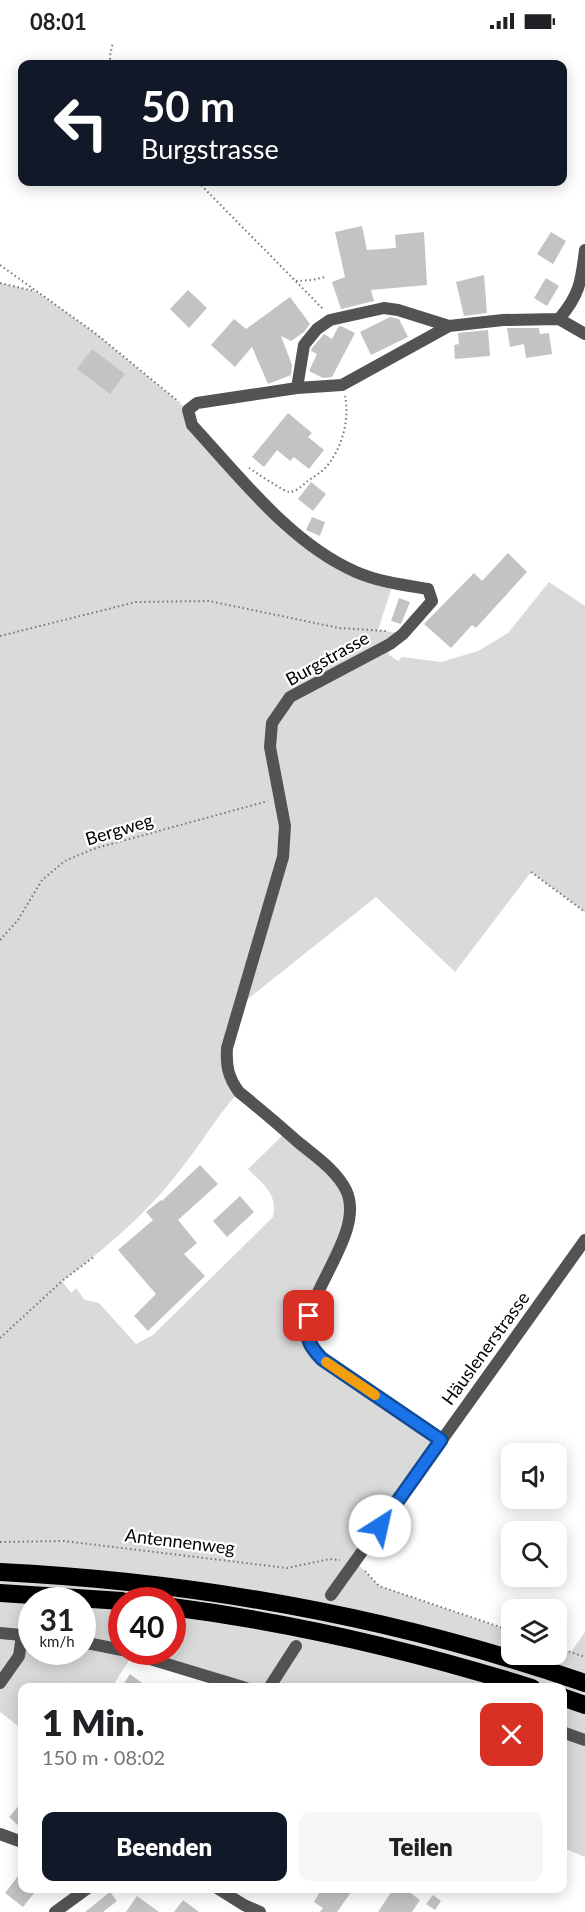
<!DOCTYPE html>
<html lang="de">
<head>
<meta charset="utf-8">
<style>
  body { margin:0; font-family:Lato,sans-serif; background:#f6f6f6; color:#202124; height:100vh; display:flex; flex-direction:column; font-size:22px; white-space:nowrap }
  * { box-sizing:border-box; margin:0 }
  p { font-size:20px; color:#757577 }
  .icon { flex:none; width:33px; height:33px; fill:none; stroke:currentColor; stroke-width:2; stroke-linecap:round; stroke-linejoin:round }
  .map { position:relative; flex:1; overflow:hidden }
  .drawer { position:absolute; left:18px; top:1641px; width:549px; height:210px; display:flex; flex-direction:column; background:#fff; border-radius:12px; box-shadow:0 3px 15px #0003 }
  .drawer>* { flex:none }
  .banner { position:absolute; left:18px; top:18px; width:549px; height:126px; border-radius:12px; box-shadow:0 3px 15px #0003; background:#111827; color:#fff; overflow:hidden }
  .tools { position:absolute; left:501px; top:1401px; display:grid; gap:12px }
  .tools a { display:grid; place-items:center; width:66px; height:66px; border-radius:12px; background:#fff; box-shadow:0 3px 15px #0003; font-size:30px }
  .speed { position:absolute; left:18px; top:1545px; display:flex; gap:12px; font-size:30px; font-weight:700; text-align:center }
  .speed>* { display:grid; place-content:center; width:78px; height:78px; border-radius:50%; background:#fff; box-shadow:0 3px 15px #0003; line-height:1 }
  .speed small { font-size:15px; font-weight:400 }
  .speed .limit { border:9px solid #d22; background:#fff; color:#111 }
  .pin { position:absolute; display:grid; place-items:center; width:51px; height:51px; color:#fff; margin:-26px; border-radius:12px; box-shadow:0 3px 9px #0006 }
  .me { position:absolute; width:66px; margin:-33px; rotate:35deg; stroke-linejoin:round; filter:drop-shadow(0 0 4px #0008) }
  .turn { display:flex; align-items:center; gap:21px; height:126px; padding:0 24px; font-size:27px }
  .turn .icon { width:78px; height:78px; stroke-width:2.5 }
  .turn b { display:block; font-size:42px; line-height:51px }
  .round { display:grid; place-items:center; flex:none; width:63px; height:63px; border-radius:12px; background:#f6f6f6 }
  .head { display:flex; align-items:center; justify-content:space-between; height:102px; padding:0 24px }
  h1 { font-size:36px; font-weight:800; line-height:45px }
  .button { display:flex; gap:12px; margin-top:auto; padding:12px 24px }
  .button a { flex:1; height:69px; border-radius:12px; background:#111827; color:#fff; font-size:24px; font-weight:800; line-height:69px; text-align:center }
  .button a+a { background:#f6f6f6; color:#202124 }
  .status { display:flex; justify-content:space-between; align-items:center; height:42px; padding:0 30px; background:#fff; direction:ltr }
  .status svg { height:16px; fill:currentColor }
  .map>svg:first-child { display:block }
  .green { fill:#dadada; fill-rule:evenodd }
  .building { fill:#c3c3c3 }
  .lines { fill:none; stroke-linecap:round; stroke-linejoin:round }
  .tertiary-tunnel { stroke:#d9d9d9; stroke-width:12; stroke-dasharray:12 6; stroke-linecap:butt }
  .motorway-casing { stroke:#dbdbdb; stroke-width:21 }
  .path { stroke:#757575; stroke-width:2; stroke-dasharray:1.5 3; stroke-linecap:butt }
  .minor { stroke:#535353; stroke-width:12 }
  .tertiary { stroke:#535353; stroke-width:12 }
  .motorway { stroke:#000; stroke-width:18 }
  .route-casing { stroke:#114b97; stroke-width:15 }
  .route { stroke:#1a73e8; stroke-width:10 }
  .slow { stroke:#f59e0b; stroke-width:10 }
  .labels { text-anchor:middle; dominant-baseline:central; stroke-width:4.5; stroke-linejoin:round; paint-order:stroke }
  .street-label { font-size:18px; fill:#000; stroke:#fff }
</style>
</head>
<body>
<div class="status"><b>08:01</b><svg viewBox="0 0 49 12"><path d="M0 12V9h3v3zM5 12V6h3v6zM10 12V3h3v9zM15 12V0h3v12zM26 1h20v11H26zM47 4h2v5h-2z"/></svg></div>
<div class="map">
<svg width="585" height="1870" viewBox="0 0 585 1870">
  <rect width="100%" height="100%" fill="#fff"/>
  <path class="green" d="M0 241 37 250 95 291 188 368 192 383 324 513 393 542 378 588 403 592 390 602 389 613 398 619 402 615 441 620 478 609 508 591 549 540 585 564V870L531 830 455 930 376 855 239 964 227 1006 239 1050C219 1071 205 1096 187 1119 153 1166 108 1205 62 1239L71 1251 76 1246 85 1258 99 1261 136 1302 153 1293 273 1175C278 1151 263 1143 248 1127L286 1090 334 1130 350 1164 309 1274 312 1306 441 1398 355 1519 379 1544 511 1589 512 1612H556L557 1605 571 1610 585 1590V1815L563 1806 562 1646 246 1645 134 1611 112 1645 22 1646V1687L0 1670ZM32 1558H82V1610H32ZM122 1558H172V1610H122Z"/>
  <path class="building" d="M362 184 367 208 396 206 395 193 424 190 427 243 371 248 374 259 341 267 332 240 345 235 335 190Z
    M551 190 566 199 553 222 537 212Z
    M484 233 487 271 464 274 456 240Z
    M546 236 559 244 547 264 534 256Z
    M188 248 207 266 189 286 170 267Z
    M290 255 310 282 304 290 291 299 281 294 292 323 291 333 268 342 252 305 235 325 211 303 234 277 246 287Z
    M390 275 399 277 408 295 371 313 360 290Z
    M341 284 355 291 332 335 323 336 309 329 317 312 311 309 312 306 324 292 332 297 338 285Z
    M507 286H539L540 292 549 291 552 312 526 316 524 302 510 305Z
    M488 288 490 314 455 317 454 303 459 302 458 291Z
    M92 307 125 332 110 352 77 327Z
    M288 371 312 391 308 395 324 408 309 427 294 415 290 419 277 408 264 425 252 415Z
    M311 440 326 452 313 469 298 457Z
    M312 475 325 480 320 494 306 488Z
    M508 511 527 530 476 586 472 583 451 606 424 582 474 531 482 539Z
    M399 556 410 560 401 582 391 579Z
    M200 1123 218 1142 178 1178 197 1201 184 1212 205 1234 148 1289 134 1274 156 1252 118 1208 153 1178 146 1170 161 1158 162 1159Z
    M240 1154 254 1170 227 1195 213 1179Z
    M130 1632 149 1646H121Z
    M22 1760V1787L9 1775Z
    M22 1829V1846H38L23 1865 5 1851Z
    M322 1846H354L337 1870H320L323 1866 314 1860Z
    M394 1846H404L420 1858 412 1870H378Z
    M110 1850 117 1859 103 1870H85Z
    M433 1853 441 1859 435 1868 426 1862Z
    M137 1854 159 1870H126Z
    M183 1858 199 1870H174Z"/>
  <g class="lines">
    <path class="tertiary-tunnel" d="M296 1604 331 1553"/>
    <defs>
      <path id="motorway" d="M0 1530C199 1540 397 1576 585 1641
        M0 1551 122 1559
        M172 1565C295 1581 414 1609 532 1646
        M562 1655 585 1663"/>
    </defs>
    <use href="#motorway" class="motorway-casing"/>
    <path class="path" d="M110 22V14L113 0
      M198 140 324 268
      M0 223 95 291 179 360
      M296 239 312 238 325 235
      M0 241 34 249
      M249 426C255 430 285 450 289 450 296 450 303 443 309 438 315 434 322 430 327 424 342 406 350 377 345 354
      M0 594 136 560 209 559 339 586 386 589
      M531 830 585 870
      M0 898 18 878 42 838 65 819 93 807 268 759
      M0 1296 62 1239 95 1214
      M0 1500 64 1499 287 1526 330 1517 340 1518
      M365 1529 379 1544 512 1589
      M556 1605 585 1615"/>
    <path class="minor" d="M559 277C580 252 581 240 585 208
      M297 346 304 303 317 287 330 278 384 266 398 268 449 284
      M441 1398 322 1317C315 1309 307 1301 307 1290 306 1248 366 1190 346 1148 336 1128 315 1114 298 1100 279 1083 259 1066 239 1050 228 1035 226 1024 227 1006L283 815 285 784 270 705 272 681 290 655 390 602 403 592 432 559 428 547C404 543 379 540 356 530 291 502 239 434 192 383L188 368 197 361 297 346 342 343 449 284 503 278 559 277 585 292
      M0 1641 19 1614 22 1593
      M562 1690 585 1698
      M0 1792 22 1800
      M217 1846 244 1863 260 1870"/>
    <path class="tertiary" d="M331 1553 585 1198
      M0 1591 32 1594
      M82 1600 122 1608
      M127 1610 246 1646
      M269 1646 296 1604
      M55 1870 88 1846"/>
    <use href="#motorway" class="motorway"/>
  </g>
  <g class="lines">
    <defs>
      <path id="route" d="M309 1274C306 1295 307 1302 322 1317L441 1398 380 1484"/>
    </defs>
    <use href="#route" class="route-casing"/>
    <use href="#route" class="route"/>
    <path class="slow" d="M326 1320 375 1353"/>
  </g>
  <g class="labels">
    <g class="street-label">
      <text transform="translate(327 616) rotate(-29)">Burgstrasse</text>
      <text transform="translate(119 787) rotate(-17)">Bergweg</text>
      <text transform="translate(485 1306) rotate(-54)">Häuslenerstrasse</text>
      <text transform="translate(180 1499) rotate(7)">Antennenweg</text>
    </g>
  </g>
</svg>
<div class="tools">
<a><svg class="icon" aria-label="sound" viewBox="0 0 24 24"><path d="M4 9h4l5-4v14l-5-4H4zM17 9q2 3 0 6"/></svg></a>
<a><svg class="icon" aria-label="search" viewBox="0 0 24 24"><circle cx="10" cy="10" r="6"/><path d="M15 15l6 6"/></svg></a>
<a><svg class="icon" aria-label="layers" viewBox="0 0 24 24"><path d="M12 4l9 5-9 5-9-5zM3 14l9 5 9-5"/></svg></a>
</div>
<div class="speed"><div>31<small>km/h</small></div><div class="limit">40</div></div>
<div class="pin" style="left:309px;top:1274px;background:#d93025"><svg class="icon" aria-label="arrive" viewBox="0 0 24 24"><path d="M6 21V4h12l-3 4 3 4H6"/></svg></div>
<svg class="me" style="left:380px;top:1484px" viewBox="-20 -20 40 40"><circle r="19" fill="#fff"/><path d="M0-13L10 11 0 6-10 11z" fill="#1a73e8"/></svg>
<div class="banner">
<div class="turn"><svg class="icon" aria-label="left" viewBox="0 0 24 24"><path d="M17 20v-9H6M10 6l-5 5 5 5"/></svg><div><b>50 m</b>Burgstrasse</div></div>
</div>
<section class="drawer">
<div class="head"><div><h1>1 Min.</h1><p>150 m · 08:02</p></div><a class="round" style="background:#d93025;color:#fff"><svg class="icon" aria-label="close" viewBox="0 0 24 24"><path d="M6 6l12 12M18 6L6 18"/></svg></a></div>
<div class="button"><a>Beenden</a><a>Teilen</a></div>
</section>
</div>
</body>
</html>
